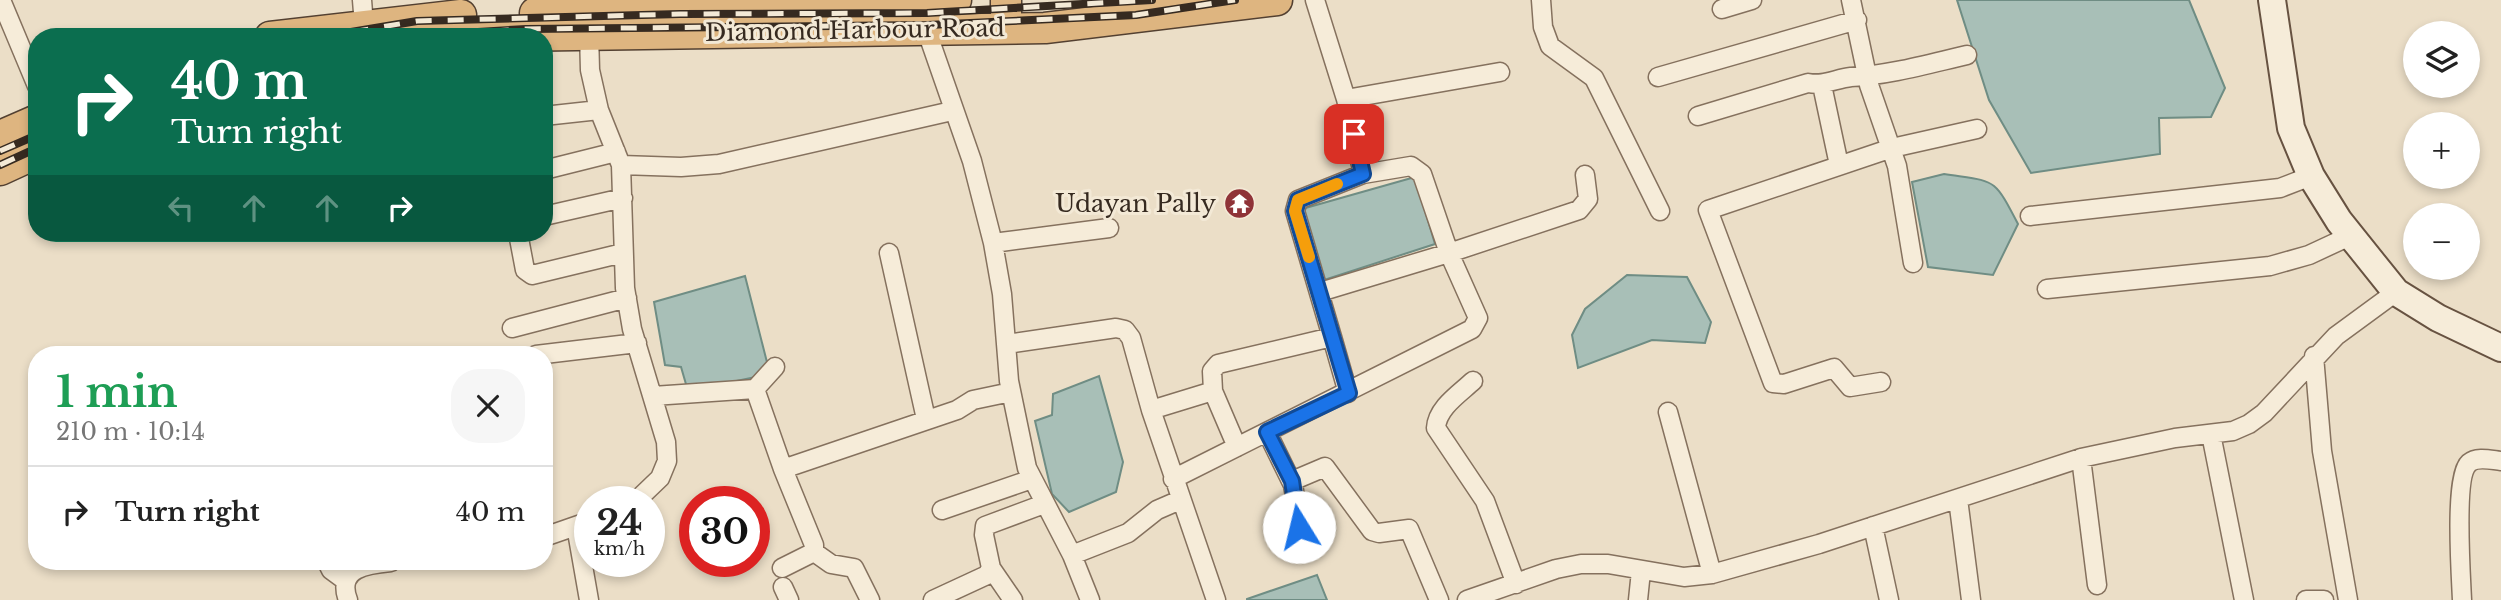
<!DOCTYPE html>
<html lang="en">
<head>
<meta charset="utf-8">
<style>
  body { margin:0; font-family:"Libre Baskerville",serif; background:#f6f6f6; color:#222; height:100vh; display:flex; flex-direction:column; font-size:26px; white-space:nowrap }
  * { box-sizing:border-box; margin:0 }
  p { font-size:23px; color:#767676 }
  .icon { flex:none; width:38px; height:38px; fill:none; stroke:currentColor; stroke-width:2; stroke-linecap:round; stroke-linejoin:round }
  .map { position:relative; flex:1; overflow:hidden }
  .details { position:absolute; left:28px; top:346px; width:525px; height:224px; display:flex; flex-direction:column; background:#fff; border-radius:28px; box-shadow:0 4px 10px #0003 }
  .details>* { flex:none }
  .hud { position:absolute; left:28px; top:28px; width:525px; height:214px; border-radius:28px; box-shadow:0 4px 10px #0003; background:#0b6e4f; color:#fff; overflow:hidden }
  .controls { position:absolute; left:2403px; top:21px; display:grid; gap:14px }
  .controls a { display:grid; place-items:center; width:77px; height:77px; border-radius:50%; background:#fff; box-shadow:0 4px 10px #0003; font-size:35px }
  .speed { position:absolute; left:574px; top:486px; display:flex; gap:14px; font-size:35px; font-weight:700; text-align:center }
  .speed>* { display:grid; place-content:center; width:91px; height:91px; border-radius:50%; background:#fff; box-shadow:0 4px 10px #0003; line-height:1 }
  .speed small { font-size:18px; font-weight:400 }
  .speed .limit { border:10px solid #d22; background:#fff; color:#111 }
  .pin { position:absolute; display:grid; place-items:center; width:60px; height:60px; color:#fff; margin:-30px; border-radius:14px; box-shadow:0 4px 10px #0006 }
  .me { position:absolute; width:77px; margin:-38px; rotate:351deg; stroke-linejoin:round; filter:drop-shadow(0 0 5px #0008) }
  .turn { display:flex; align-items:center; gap:24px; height:147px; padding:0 28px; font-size:32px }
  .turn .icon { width:91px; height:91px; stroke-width:2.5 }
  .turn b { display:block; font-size:49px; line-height:60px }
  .lanes { display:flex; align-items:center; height:66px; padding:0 28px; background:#0003; justify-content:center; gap:35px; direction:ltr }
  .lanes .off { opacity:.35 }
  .round { display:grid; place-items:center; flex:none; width:74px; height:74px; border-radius:28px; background:#f6f6f6 }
  .head { display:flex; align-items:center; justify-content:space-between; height:119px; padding:0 28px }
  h1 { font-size:42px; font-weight:700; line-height:52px; color:#1e9e55 }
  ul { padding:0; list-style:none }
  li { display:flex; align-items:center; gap:21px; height:91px; padding:0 28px; border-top:2px solid #e0e0e0 }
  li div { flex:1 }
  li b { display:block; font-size:26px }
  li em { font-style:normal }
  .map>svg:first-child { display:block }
  .water { fill:#a8bfb7; stroke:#6f8d84; stroke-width:2 }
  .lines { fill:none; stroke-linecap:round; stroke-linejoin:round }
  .minor-casing { stroke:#85715e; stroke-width:21 }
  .secondary-casing { stroke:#675241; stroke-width:30 }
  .trunk-casing { stroke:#534031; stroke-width:33 }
  .minor { stroke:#f6ecd9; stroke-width:18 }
  .secondary { stroke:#f6ecd9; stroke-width:26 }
  .trunk { stroke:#deb580; stroke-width:30 }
  .rail-casing { stroke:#362a20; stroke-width:8 }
  .rail { stroke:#f3e9d6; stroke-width:5; stroke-dasharray:16; stroke-linecap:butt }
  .route-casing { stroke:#114b97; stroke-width:18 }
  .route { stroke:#1a73e8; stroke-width:12 }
  .slow { stroke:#f59e0b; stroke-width:12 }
  .labels { text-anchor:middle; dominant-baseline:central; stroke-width:6; stroke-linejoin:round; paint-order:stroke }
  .street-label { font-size:24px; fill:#362a20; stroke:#f3e9d6 }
  .poi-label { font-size:24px; fill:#362a20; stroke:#f3e9d6; text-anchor:end }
</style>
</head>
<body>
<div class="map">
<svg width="2501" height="600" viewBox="0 0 2501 600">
  <rect width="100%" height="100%" fill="#ebdec7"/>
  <path class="water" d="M1957 0H2189L2225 88 2211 117 2159 118 2160 154 2031 173 1989 100Z
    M1944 174C1996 182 1993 176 2018 224L1993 275 1928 267 1912 182Z
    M1415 177 1435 244 1321 281 1302 209Z
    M1627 275 1687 277 1711 322 1705 343 1652 340 1578 368 1572 335 1585 309Z
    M745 276 770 374 688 391 681 367 665 365 654 302Z
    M1099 376 1123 462 1116 492 1069 512 1052 494 1035 421 1052 415 1053 394Z
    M1317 575 1327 600H1247V599Z"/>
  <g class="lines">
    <defs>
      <path id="minor" d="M1 0 37 86
        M362 0 364 25
        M1541 0 1543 27 1550 46 1594 78 1660 211
        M1851 0 1869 85 1897 166 1913 263
        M1722 9 1752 0
        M926 29 972 161 993 243 1002 294 1009 381 1027 468 1072 555 1090 600
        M589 33 590 70 599 110 621 165 625 288 632 329 666 442 667 461 660 478 635 502
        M1658 77 1857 20
        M1822 85 1839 165
        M1346 99 1500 72
        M544 116 599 110
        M1698 116 1808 83C1824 86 1835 79 1851 77 1890 75 1928 64 1967 55
        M621 165 681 167 719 164 952 111
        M544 170 616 152
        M544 216 623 198
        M2030 216 2280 188 2311 176
        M518 233 525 270 532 275 623 253
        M993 243 1109 228
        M889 253 926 419
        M2047 289 2270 266 2309 255 2352 235
        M1320 292 1449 253 1422 174 1411 166 1363 174
        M512 328 627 298
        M1332 337 1348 393
        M1007 344 1116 328 1125 330 1131 338 1151 410 1216 600
        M536 355 637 343
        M2314 356 2322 451 2348 600
        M1473 381C1459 394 1437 408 1436 428L1485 501 1516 584
        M1881 382 1850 387 1834 368 1784 384 1773 383 1708 210 1892 148 1977 129
        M755 389 783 469 814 545V552L782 568
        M1213 391 1237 447
        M653 396 755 389 775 367
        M1151 410 1213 391 1212 371 1218 364 1332 337 1295 211 1298 200 1363 174 1346 99 1315 0
        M1668 412 1712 574
        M1267 432 1293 485 1303 542
        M2211 434 2244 600
        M2081 458 2097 585
        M783 469 957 410 973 400 1011 392
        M1173 479 1472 329 1478 318 1449 253 1579 210 1588 199 1585 175
        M1292 481 1325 467 1372 531 1379 533 1409 529 1439 600
        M1958 499 1971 600
        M942 510 1032 479
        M576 526 589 600
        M1873 526 1889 600
        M544 537 590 521
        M814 552 831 564 854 568 870 600
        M1072 555 1128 533 1157 510 1180 500
        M327 562 331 570 346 581
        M991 568 1013 600
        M783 587 789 600
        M348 600C336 568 368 564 391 562
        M933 600 987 575 991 568 984 535 985 526 1044 504
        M1467 600 1556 569 1581 564H1608L1684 577 1712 574 1819 544 2081 458 2175 438 2233 431 2249 424 2264 413 2336 336 2396 292
        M1638 600 1641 571
        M2306 600H2324
        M2462 600C2461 577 2454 476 2469 463 2477 456 2491 460 2501 461"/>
      <path id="secondary" d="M2272 0 2291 128 2311 176 2339 221 2396 292 2438 318 2501 348"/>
      <path id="trunk" d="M1006 0V28
        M535 13 956 0
        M270 37 461 15
        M432 37 1045 28 1277 0
        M0 136 37 120
        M0 170 37 153"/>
    </defs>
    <use href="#minor" class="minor-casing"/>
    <use href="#secondary" class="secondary-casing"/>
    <use href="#trunk" class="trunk-casing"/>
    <use href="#minor" class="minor"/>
    <use href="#secondary" class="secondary"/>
    <use href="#trunk" class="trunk"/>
    <defs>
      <path id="rail" d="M321 37 417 21 680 14 927 13 1152 0
        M397 37 526 29 928 25 1136 15 1235 0
        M0 151 37 135
        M0 165 37 148"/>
    </defs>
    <use href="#rail" class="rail-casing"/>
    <use href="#rail" class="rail"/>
  </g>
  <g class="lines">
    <defs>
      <path id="route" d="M1299 527 1292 481 1267 432 1349 393 1295 211 1298 200 1363 174 1354 134"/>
    </defs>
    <use href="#route" class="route-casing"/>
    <use href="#route" class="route"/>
    <path class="slow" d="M1309 257 1295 211 1298 200 1337 184"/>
  </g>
  <defs>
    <symbol id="temple-disc" viewBox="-11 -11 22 22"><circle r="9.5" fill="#8f3338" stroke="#f3e9d6"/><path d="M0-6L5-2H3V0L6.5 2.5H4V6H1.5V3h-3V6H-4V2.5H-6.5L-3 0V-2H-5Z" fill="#fff"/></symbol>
  </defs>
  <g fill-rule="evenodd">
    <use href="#temple-disc" x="1222" y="186" width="35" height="35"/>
  </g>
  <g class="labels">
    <g class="street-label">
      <text transform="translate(855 30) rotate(-1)">Diamond Harbour Road</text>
    </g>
    <g class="poi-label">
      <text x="1216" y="203">Udayan Pally</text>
    </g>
  </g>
</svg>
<div class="controls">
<a><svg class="icon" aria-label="layers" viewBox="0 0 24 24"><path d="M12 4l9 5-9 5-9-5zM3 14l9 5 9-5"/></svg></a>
<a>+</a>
<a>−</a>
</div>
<div class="speed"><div>24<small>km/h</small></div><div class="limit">30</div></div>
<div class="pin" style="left:1354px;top:134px;background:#d93025"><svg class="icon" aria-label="arrive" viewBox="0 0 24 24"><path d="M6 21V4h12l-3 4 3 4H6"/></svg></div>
<svg class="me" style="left:1299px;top:527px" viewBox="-20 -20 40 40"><circle r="19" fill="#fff"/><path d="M0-13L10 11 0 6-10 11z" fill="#1a73e8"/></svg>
<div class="hud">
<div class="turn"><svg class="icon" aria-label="right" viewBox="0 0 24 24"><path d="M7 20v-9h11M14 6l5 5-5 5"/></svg><div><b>40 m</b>Turn right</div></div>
<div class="lanes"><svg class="icon off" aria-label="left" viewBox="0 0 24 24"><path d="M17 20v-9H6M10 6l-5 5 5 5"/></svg><svg class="icon off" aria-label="ahead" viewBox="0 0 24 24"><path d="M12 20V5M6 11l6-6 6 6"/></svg><svg class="icon off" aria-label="ahead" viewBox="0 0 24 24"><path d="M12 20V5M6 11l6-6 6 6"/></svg><svg class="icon" aria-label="right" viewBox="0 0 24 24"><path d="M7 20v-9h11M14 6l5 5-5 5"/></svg></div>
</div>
<section class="details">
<div class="head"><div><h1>1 min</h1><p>210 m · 10:14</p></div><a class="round"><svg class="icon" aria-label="close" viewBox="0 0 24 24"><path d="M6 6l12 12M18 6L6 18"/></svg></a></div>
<ul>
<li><svg class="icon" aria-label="right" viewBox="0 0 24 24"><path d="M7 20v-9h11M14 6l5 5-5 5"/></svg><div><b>Turn right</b></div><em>40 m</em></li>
</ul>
</section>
</div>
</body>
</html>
